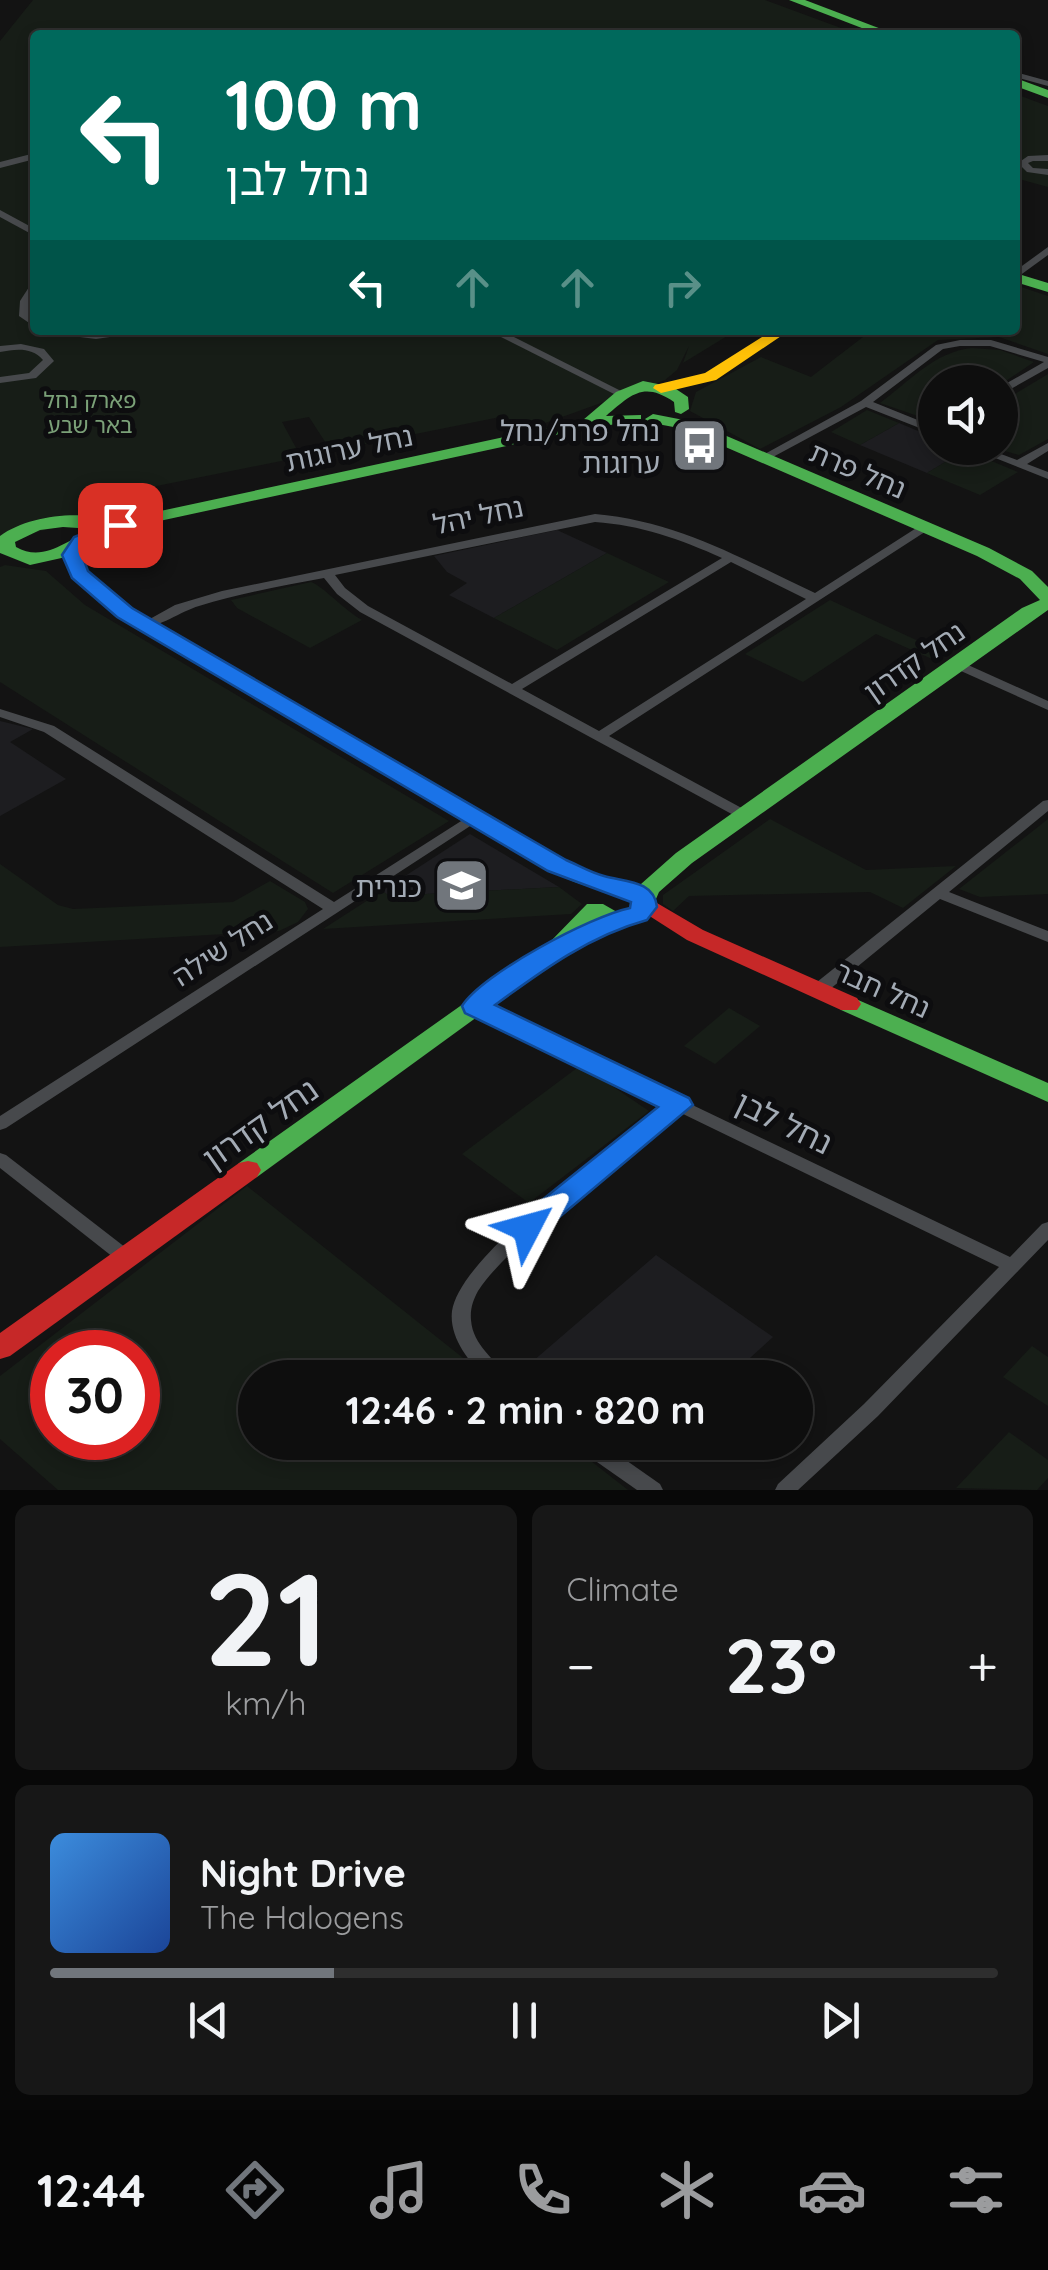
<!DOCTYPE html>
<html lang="en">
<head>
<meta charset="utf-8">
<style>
	body { margin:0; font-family:Quicksand,"Noto Sans Hebrew",sans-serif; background:#171717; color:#f1f3f6; height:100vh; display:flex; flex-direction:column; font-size:38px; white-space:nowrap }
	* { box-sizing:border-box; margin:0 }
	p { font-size:32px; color:#9b9c9e }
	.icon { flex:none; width:55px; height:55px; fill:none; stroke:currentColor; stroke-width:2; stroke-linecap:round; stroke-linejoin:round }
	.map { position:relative; height:1490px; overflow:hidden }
	.drawer { display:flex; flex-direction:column; gap:15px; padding:15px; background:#080808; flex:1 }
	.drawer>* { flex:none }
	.guide { position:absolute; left:30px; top:30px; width:990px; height:305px; border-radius:10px; box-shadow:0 5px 15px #0003,0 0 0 2px #2e2e2e; background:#00695c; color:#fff; overflow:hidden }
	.tools { position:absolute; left:918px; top:365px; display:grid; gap:20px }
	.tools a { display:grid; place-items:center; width:100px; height:100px; border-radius:50%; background:#0e0e0e; box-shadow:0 5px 15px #0003,0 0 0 2px #2e2e2e; font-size:50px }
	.speed { position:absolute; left:30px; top:1330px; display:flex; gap:20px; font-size:50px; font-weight:700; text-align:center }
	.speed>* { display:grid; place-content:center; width:130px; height:130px; border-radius:50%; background:#0e0e0e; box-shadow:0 5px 15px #0003,0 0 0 2px #2e2e2e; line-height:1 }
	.speed .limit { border:15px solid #d22; background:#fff; color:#111 }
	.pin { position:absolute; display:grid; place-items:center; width:85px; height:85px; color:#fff; margin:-42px; border-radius:20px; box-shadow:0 5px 15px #0006 }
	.me { position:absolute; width:110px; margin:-55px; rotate:51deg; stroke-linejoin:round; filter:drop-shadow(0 0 8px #0008) }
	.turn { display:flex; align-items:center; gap:35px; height:210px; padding:0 30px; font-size:45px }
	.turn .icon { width:130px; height:130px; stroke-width:2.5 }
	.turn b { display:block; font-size:70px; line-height:85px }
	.lanes { display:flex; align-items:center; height:95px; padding:0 30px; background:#0003; justify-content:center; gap:50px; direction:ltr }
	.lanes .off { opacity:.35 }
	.big { font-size:75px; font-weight:700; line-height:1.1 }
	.drawer .widget { flex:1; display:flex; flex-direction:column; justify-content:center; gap:15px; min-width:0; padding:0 35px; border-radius:15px; background:#171717 }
	.drawer .dial { align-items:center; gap:0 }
	.dial b { font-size:130px; line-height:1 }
	.song { display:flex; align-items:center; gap:30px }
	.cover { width:120px; height:120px; border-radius:15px; background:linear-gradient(135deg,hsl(210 70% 55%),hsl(220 70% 35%)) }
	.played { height:10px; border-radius:5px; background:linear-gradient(90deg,#71767c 30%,#2e2e2e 30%) }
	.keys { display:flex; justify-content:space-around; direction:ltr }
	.heat { display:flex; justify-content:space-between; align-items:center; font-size:55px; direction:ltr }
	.drawer .tiles { flex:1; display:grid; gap:15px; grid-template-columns:1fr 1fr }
	.widget:last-child { grid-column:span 2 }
	.trip { position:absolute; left:238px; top:1360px; width:575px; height:100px; border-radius:50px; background:#0e0e0e; box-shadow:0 5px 15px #0003,0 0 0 2px #2e2e2e; font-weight:700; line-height:100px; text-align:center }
	.menu { display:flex; height:160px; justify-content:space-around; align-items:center; background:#060606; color:#9b9c9e }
	.menu .icon { width:70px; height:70px }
	.menu .active { color:#71767c }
	.menu b { font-size:45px; color:#f1f3f6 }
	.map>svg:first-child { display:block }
	.built { fill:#1d1d20 }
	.green { fill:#171d17; fill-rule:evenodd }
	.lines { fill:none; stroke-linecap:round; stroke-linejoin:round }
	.street { fill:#47494c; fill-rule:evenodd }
	.fast { fill:#4caf50; fill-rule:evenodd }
	.slow { fill:#ffc107; fill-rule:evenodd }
	.jam { fill:#c62828; fill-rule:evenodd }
	.route { fill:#1a73e8; stroke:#114b97; stroke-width:2.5 }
	.labels { text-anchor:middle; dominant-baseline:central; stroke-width:10; stroke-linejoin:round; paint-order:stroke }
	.far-park-label { font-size:22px; fill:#7ba178; stroke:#0d0d0f }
	.poi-label { font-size:28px; fill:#a3abb5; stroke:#0d0d0f; text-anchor:end }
	.street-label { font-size:28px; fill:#a3abb5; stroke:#0d0d0f }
	.near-street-label { font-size:32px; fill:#a3abb5; stroke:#0d0d0f }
</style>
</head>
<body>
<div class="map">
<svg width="1048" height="1490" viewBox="0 0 1048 1490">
	<rect width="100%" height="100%" fill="#131313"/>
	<!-- built -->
	<g class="built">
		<path d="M899,423L935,438V448L965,450L927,473L860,445Z"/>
		<path d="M557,530L607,553L494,618L449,595L467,583L447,572L434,556Z"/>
		<path d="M0,721L33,729L10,742L66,779L0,816Z"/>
		<path d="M470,834L559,887L389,896L382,891Z"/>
		<path d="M656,1255L773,1337L729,1377H538L525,1368Z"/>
	</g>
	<!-- green -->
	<g class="green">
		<path d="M33,0H765L860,35H35V330H737L683,363L689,346L677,370L665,380L537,426L519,431L505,416L331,451L309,417L282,422L301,457L97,498L103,516L0,541V41Z"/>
		<path d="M1015,94L1048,106V187L1015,178Z"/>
		<path d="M1015,285L1048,296V354L999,337L938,340L841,407L760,449L690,411L696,392L761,357L811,377L872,330H1015Z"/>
		<path d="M972,348L1000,350L1034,362L1000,385L935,382V422L880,403C910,381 934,352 972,348Z"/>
		<path d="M1048,374V439L1019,455L994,448H1000V403Z"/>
		<path d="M867,410L899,423L860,445L831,432Z"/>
		<path d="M965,450L1018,472L980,495L927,473Z"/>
		<path d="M607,553L669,582L557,650L494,618Z"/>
		<path d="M5,565L46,571L85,605L449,821L333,893L0,682V567Z"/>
		<path d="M311,582C323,586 344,610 362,620L310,648L237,608L231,600Z"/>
		<path d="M830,600L942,652L932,659L876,634L803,682L745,654Z"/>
		<path d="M770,819L866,870L956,866L903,908L870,892L689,896L673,911L663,904V895Z"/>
		<path d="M1048,819V894L980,897L959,889Z"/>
		<path d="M0,864L58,905L73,909L233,902L270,881L305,902L308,909L298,922L279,931L0,947Z"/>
		<path d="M559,887L582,904L571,914L323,929L382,891L390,896Z"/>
		<path d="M729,1008L760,1026L715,1064L684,1046Z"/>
		<path d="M581,1065L649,1111L529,1203L462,1154Z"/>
		<path d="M247,1186L487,1377L255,1378V1442L568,1443L628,1490H58L0,1439V1376ZM52,1352H138V1438H52Z"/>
		<path d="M1032,1346L1048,1357V1406L1003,1377Z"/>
		<path d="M1009,1432L1048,1460V1478L1037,1490L956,1488Z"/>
	</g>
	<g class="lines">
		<!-- street -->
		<g class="street">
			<path d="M327,33H379L383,35H323Z"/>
			<path d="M1015,72L1048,81V86L1015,77Z"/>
			<path d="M35,153V159L0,168V162Z"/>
			<path d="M1048,155V161H1033L1028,163L1033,168L1048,169V175L1027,172L1018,163L1028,156Z"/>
			<path d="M0,210L35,229V236L0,217Z"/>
			<path d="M1048,247V255L1015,279V271Z"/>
			<path d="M35,283C35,295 30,303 29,315L35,319V327L19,316L20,301L31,284Z"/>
			<path d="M43,330L96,333L142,330L137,333L96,339L48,333Z"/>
			<path d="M487,330H500L625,393L624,395H616Z"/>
			<path d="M960,340H991L1048,357V368L1000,395V387L1044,362L990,346H960L943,349L873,402L935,427V434L866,407L771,458H763L761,456L861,401L936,345Z"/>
			<path d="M21,344L44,349L54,361L36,378L0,383V377L29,373L43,360C32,347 16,349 0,352V346Z"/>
			<path d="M1048,443V451L1027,464L1048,472V479L970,448H985L1017,460Z"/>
			<path d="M595,514C677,521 742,559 815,593L921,525H929L931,528L609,736L749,812L751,815L749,818H739L360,612L337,594L324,578C282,586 240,593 199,606C181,611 159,628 140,628L139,625L175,605L222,591ZM595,522C640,525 680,539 722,558L512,684L368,606L345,588L335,575ZM731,562L806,599L599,731L522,689Z"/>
			<path d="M957,660L1048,701V710L952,667L950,664L952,661Z"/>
			<path d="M0,709L54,726L334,902L469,816L474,815L481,819L6,1128L0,1130V1116L323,909L44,732L0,717Z"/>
			<path d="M1048,800V811L949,892L1048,931V942L940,899L824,994H812L810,990L812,986L1043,801Z"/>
			<path d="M475,1001L1010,1257L1042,1224L1048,1222V1240L878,1416L798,1490H775L778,1484L864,1404L999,1267L681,1113C626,1155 569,1196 519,1245C505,1259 489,1274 478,1291C473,1300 470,1309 471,1320C473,1346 495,1358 507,1378H485C468,1360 449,1337 452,1311C461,1253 618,1143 667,1106L469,1010L467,1006L469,1002Z"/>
			<path d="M0,1153L6,1155L130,1251L133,1256L130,1261L124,1263L118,1261L0,1168Z"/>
			<path d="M574,1442H600L660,1484L663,1490H637L577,1448Z"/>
		</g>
		<!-- fast -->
		<g class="fast">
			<path d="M789,0H805L897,35H880Z"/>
			<path d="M1015,78L1048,90V98L1015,86Z"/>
			<path d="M1015,273L1048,283V292L1015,282Z"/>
			<path d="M643,381L673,387L688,397L689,409L681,414L675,412L674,402C643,381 631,395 606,416L641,415V421L594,427L141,525L105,536L80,549L87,572L141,614L481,814L588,871L620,883L623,888L620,893L612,895L572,881L467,824L127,622L73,578L66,557L30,565L0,553V536C29,515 81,510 114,521L583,420L616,392ZM63,527L93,529C67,540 44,563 16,547L15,542L40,530Z"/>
			<path d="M653,414L694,422L989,548L1032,571L1048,587V610L692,863L659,892L647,920L614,927L597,920L565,953L257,1177L248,1179L239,1177L235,1170L239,1163L549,943L587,904H603L617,912L630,910L641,884L676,853L1022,608L1040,600L1020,579L977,556L684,429L647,422L645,419Z"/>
			<path d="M849,996L1048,1083V1102L841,1010L837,1004L841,998Z"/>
		</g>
		<!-- slow -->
		<path class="slow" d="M773,330H790L716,380L661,393L653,388L655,385L705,373Z"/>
		<!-- jam -->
		<g class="jam">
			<path d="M645,896L703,930L857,998L861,1004L857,1010H841L687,940L637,908L634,903Z"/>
			<path d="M248,1161L257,1163L261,1170L257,1177L10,1356L0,1359V1333L239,1163Z"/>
		</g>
	</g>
	<!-- route -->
	<path class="route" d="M120,519L127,521V529L88,546L82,555L88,571L132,608L566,860C578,865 591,873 604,876C625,882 654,880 657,907L647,920C589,936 543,970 495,1005L689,1098L693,1105L537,1236L527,1239L517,1236L512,1228L517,1220L658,1107L465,1013L462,1006C482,974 591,916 630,908L631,902L548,871L117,617L72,578L62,555L74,537Z"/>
	<!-- icons -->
	<defs>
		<symbol id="bus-square" viewBox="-11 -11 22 22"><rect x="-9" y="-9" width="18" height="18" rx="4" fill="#71767c" stroke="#0d0d0f"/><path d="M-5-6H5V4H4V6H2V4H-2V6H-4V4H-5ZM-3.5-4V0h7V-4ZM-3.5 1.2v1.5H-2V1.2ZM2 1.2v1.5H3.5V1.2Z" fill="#fff"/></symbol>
		<symbol id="school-square" viewBox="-11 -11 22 22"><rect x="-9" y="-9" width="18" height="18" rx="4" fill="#71767c" stroke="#0d0d0f"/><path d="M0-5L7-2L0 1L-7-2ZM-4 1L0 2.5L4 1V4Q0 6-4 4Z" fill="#fff"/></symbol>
	</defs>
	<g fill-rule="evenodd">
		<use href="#bus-square" x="668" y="414" width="63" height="63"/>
		<use href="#school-square" x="430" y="854" width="63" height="63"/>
	</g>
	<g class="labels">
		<!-- far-park labels -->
		<g class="far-park-label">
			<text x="90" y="400">פארק נחל<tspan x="90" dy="25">באר שבע</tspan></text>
		</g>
		<!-- poi labels -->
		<g class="poi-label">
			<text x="660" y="430">נחל פרת/נחל<tspan x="660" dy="32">ערוגות</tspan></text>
			<text x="422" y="886">כנרית</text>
		</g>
		<!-- street labels -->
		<g class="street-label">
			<text transform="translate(349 448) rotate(-12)">נחל ערוגות</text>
			<text transform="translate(858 470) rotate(23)">נחל פרת</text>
			<text transform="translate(478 515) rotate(-12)">נחל יהל</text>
			<text transform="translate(914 661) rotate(-35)">נחל קדרון</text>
			<text transform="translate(222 948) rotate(-33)">נחל שילה</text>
			<text transform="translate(883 989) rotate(24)">נחל חבר</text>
		</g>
		<!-- near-street labels -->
		<g class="near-street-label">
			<text transform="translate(784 1122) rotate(26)">נחל לבן</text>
			<text transform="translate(260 1123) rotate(-35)">נחל קדרון</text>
		</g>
	</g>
</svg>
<div class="tools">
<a><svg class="icon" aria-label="sound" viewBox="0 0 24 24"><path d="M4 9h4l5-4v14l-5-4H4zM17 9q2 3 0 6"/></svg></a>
</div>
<div class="speed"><div class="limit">30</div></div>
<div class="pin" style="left:120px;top:525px;background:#d93025"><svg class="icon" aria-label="arrive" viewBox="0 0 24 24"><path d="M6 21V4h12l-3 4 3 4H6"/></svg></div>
<svg class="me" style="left:527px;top:1228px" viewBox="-20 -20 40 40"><path d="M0-17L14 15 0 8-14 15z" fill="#1a73e8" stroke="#fff" stroke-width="4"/></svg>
<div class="trip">12:46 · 2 min · 820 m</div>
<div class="guide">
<div class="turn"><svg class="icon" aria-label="left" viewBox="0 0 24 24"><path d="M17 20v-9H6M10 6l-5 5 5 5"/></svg><div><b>100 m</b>נחל לבן</div></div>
<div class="lanes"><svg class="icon" aria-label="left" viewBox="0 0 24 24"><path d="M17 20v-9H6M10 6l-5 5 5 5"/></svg><svg class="icon off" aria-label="ahead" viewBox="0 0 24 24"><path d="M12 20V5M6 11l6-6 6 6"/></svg><svg class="icon off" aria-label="ahead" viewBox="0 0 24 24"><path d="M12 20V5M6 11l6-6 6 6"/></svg><svg class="icon off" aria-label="right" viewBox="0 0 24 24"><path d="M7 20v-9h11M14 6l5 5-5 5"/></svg></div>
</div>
</div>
<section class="drawer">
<div class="tiles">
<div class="widget dial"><b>21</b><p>km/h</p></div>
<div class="widget"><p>Climate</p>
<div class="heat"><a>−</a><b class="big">23°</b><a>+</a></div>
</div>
<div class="widget">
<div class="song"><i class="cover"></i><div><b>Night Drive</b><p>The Halogens</p></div></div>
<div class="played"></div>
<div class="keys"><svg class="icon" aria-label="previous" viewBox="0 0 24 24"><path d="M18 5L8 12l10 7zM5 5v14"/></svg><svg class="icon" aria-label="pause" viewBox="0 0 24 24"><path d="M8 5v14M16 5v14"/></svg><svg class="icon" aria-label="next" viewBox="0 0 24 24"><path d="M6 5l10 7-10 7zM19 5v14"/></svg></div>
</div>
</div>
</section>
<nav class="menu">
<b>12:44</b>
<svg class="icon active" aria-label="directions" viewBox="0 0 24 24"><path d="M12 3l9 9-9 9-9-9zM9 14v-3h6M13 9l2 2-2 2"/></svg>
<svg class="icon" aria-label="music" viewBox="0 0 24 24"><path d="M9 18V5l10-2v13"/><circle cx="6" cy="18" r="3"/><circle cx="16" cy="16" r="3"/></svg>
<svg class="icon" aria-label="phone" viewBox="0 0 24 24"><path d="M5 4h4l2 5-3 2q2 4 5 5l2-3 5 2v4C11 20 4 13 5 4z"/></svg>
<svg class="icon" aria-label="climate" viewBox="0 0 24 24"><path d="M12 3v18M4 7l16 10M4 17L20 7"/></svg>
<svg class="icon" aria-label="car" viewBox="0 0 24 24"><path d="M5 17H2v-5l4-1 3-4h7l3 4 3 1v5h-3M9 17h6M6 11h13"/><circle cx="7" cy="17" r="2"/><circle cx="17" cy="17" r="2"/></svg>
<svg class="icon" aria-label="filters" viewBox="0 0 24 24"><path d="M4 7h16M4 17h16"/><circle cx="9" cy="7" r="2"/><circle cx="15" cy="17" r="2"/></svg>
</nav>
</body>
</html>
